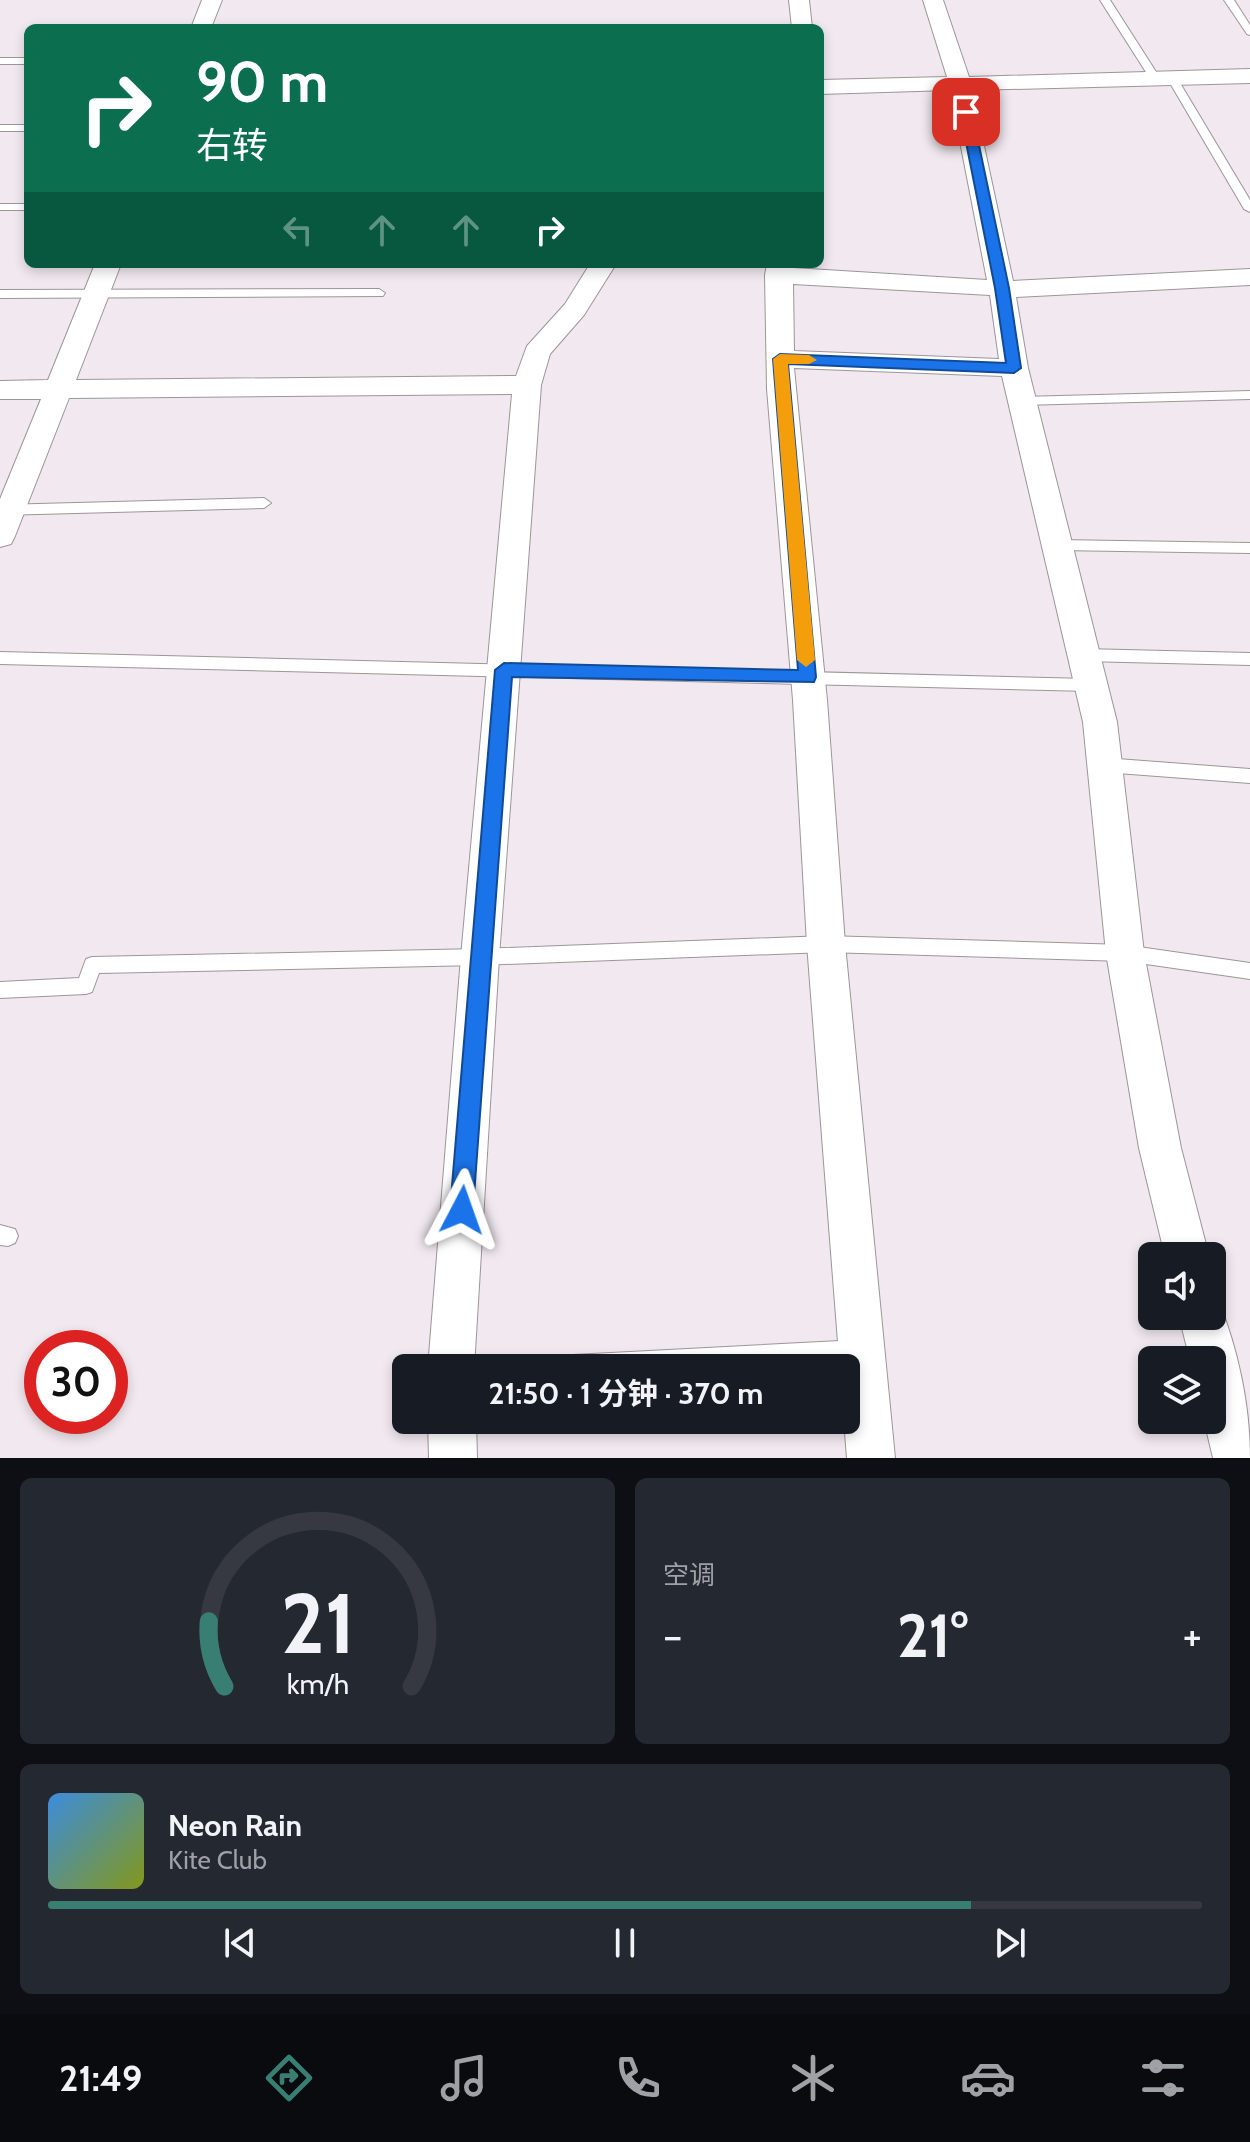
<!DOCTYPE html>
<html lang="zh">
<head>
<meta charset="utf-8">
<style>
	body { margin:0; font-family:Cabin,"Noto Sans SC",sans-serif; background:#242831; color:#f1f3f6; height:100vh; display:flex; flex-direction:column; font-size:30px; white-space:nowrap }
	* { box-sizing:border-box; margin:0 }
	p { font-size:26px; color:#9ea1a6 }
	.icon { flex:none; width:44px; height:44px; fill:none; stroke:currentColor; stroke-width:2; stroke-linecap:round; stroke-linejoin:round }
	.map { position:relative; height:1458px; overflow:hidden }
	.details { display:flex; flex-direction:column; gap:20px; padding:20px; background:#0d0f14; flex:1 }
	.details>* { flex:none }
	.hud { position:absolute; left:24px; top:24px; width:800px; height:244px; border-radius:12px; box-shadow:0 4px 12px #0003; background:#0b6e4f; color:#fff; overflow:hidden }
	.fabs { position:absolute; left:1138px; top:1242px; display:grid; gap:16px }
	.fabs a { display:grid; place-items:center; width:88px; height:88px; border-radius:12px; background:#171b24; box-shadow:0 4px 12px #0003; font-size:40px }
	.speed { position:absolute; left:24px; top:1330px; display:flex; gap:16px; font-size:40px; font-weight:700; text-align:center }
	.speed>* { display:grid; place-content:center; width:104px; height:104px; border-radius:50%; background:#171b24; box-shadow:0 4px 12px #0003; line-height:1 }
	.speed .limit { border:12px solid #d22; background:#fff; color:#111 }
	.pin { position:absolute; display:grid; place-items:center; width:68px; height:68px; color:#fff; margin:-34px; border-radius:16px; box-shadow:0 4px 12px #0006 }
	.me { position:absolute; width:88px; margin:-44px; rotate:4deg; stroke-linejoin:round; filter:drop-shadow(0 0 6px #0008) }
	.turn { display:flex; align-items:center; gap:28px; height:168px; padding:0 40px; font-size:36px }
	.turn .icon { width:104px; height:104px; stroke-width:2.5 }
	.turn b { display:block; font-size:56px; line-height:68px }
	.lanes { display:flex; align-items:center; height:76px; padding:0 40px; background:#0003; justify-content:center; gap:40px; direction:ltr }
	.lanes .off { opacity:.35 }
	.big { font-size:60px; font-weight:700; line-height:1.1 }
	.details .tile { flex:1; display:flex; flex-direction:column; justify-content:center; gap:12px; min-width:0; padding:0 28px; border-radius:12px; background:#242831 }
	.details .dial { align-items:center; gap:0 }
	.dial svg { height:208px; overflow:visible; fill:none; stroke:#363941; stroke-width:7; stroke-linecap:round; text-anchor:middle }
	.dial text { fill:#f1f3f6; stroke:none }
	.song { display:flex; align-items:center; gap:24px }
	.cover { width:96px; height:96px; border-radius:12px; background:linear-gradient(135deg,hsl(210 70% 55%),hsl(70 70% 35%)) }
	.played { height:8px; border-radius:4px; background:linear-gradient(90deg,#397e73 80%,#363941 80%) }
	.keys { display:flex; justify-content:space-around; direction:ltr }
	.heat { display:flex; justify-content:space-between; align-items:center; font-size:44px; direction:ltr }
	.details .tiles { flex:1; display:grid; gap:20px; grid-template-columns:1fr 1fr }
	.tile:last-child { grid-column:span 2 }
	.trip { position:absolute; left:392px; top:1354px; width:468px; height:80px; border-radius:12px; background:#171b24; box-shadow:0 4px 12px #0003; font-weight:700; line-height:80px; text-align:center }
	.tab-bar { display:flex; height:128px; justify-content:space-around; align-items:center; background:#090b0e; color:#9ea1a6 }
	.tab-bar .icon { width:56px; height:56px }
	.tab-bar .on { color:#397e73 }
	.tab-bar b { font-size:36px; color:#f1f3f6 }
	.map>svg:first-child { display:block }
	.lines { fill:none; stroke-linecap:round; stroke-linejoin:round }
	.service-casing { stroke:#9c959a; stroke-width:2 }
	.minor-casing { stroke:#9c959a; stroke-width:2 }
	.service { fill:#fff; fill-rule:evenodd }
	.minor { fill:#fff; fill-rule:evenodd }
	.route { fill:#1a73e8; stroke:#114b97; stroke-width:2 }
	.slow { fill:#f59e0b }
</style>
</head>
<body>
<div class="map">
<svg width="1250" height="1458" viewBox="0 0 1250 1458">
	<rect width="100%" height="100%" fill="#f1e9ef"/>
	<g class="lines">
		<defs>
			<g id="service">
				<path d="M1100,0H1110L1160,78L1159,80H1151Z"/>
				<path d="M1224,0H1234L1250,25V35L1247,34Z"/>
				<rect x="0" y="58" width="28" height="6"/>
				<path d="M1168,76L1177,78L1250,200V212L1244,209L1167,78Z"/>
				<rect x="0" y="125" width="28" height="6"/>
				<rect x="0" y="204" width="28" height="6"/>
				<path d="M379,289L385,293L383,296L0,298V290Z"/>
				<path d="M1250,391V399L1021,405L1014,401L1021,397Z"/>
				<path d="M264,498L271,503L264,508L0,515V505Z"/>
				<path d="M1057,540L1250,543V553L1057,550L1050,545Z"/>
				<path d="M1083,649L1250,653V665L1083,661L1075,655Z"/>
				<path d="M0,652L1090,679L1096,681L1098,685L1096,689L1090,691L0,664Z"/>
				<path d="M1104,758L1250,769V783L1104,772L1098,770L1096,765L1098,760Z"/>
				<path d="M826,936L1125,945L1250,963V979L1125,961L826,952L480,965L99,973L92,992L86,994L0,998V982L79,978L86,959L92,957L480,949Z"/>
				<path d="M0,1225L15,1229L18,1236L15,1243L8,1246L0,1245Z"/>
				<path d="M860,1340L868,1343L871,1351L868,1359L860,1362L741,1368H523L526,1360L534,1357Z"/>
			</g>
			<g id="minor">
				<path d="M202,0H222L211,28H191Z"/>
				<path d="M789,0H809L812,28H792Z"/>
				<path d="M923,0H943L969,77L1250,69V83L972,90L1013,281L1250,269V285L1016,297L1028,368L1117,722L1144,953L1181,1148L1209,1256H1165L1139,1148L1106,953L1083,722L1002,376L794,368L827,700L845,944L895,1458H847L844,1420L846,1368H840L807,944L793,700L767,389L765,275L767,264H793V268L987,280L950,90L820,94V80L947,77ZM793,284L990,295L999,359L794,351Z"/>
				<path d="M95,264H121L76,380L516,376L527,346L565,304L590,264H616L584,315L550,354L541,385L499,957L474,1368H428L461,957L512,394L69,398L15,536L11,544L0,547V499L41,399H0V381L48,380Z"/>
				<path d="M1212,1298L1218,1300C1238,1349 1250,1405 1250,1458H1213L1204,1420H1212V1360H1190L1179,1316H1212Z"/>
				<path d="M428,1420H476L477,1458H429Z"/>
			</g>
		</defs>
		<!-- service casing -->
		<use href="#service" class="service-casing"/>
		<!-- minor casing -->
		<use href="#minor" class="minor-casing"/>
		<!-- service -->
		<use href="#service" class="service"/>
		<!-- minor -->
		<use href="#minor" class="minor"/>
	</g>
	<!-- route -->
	<path class="route" d="M966,109L972,112L1009,288L1021,368L1014,373L788,364L816,677L814,682L512,677L473,1210L470,1218L462,1221L454,1218L450,1210L495,670L504,663L798,670L773,359L780,354L1006,363L995,288L960,112Z"/>
	<!-- slow -->
	<path class="slow" d="M780,354L809,355L817,360L809,364H788L815,660L806,667L797,660L773,359Z"/>
</svg>
<div class="fabs">
<a><svg class="icon" aria-label="sound" viewBox="0 0 24 24"><path d="M4 9h4l5-4v14l-5-4H4zM17 9q2 3 0 6"/></svg></a>
<a><svg class="icon" aria-label="layers" viewBox="0 0 24 24"><path d="M12 4l9 5-9 5-9-5zM3 14l9 5 9-5"/></svg></a>
</div>
<div class="speed"><div class="limit">30</div></div>
<div class="pin" style="left:966px;top:112px;background:#d93025"><svg class="icon" aria-label="arrive" viewBox="0 0 24 24"><path d="M6 21V4h12l-3 4 3 4H6"/></svg></div>
<svg class="me" style="left:462px;top:1210px" viewBox="-20 -20 40 40"><path d="M0-17L14 15 0 8-14 15z" fill="#1a73e8" stroke="#fff" stroke-width="4"/></svg>
<div class="trip">21:50 · 1 分钟 · 370 m</div>
<div class="hud">
<div class="turn"><svg class="icon" aria-label="right" viewBox="0 0 24 24"><path d="M7 20v-9h11M14 6l5 5-5 5"/></svg><div><b>90 m</b>右转</div></div>
<div class="lanes"><svg class="icon off" aria-label="left" viewBox="0 0 24 24"><path d="M17 20v-9H6M10 6l-5 5 5 5"/></svg><svg class="icon off" aria-label="ahead" viewBox="0 0 24 24"><path d="M12 20V5M6 11l6-6 6 6"/></svg><svg class="icon off" aria-label="ahead" viewBox="0 0 24 24"><path d="M12 20V5M6 11l6-6 6 6"/></svg><svg class="icon" aria-label="right" viewBox="0 0 24 24"><path d="M7 20v-9h11M14 6l5 5-5 5"/></svg></div>
</div>
</div>
<section class="details">
<div class="tiles">
<div class="tile dial"><svg viewBox="0 0 100 80">
<path d="M14 69A42 42 0 1 1 86 69"/>
<path d="M14 69A42 42 0 0 1 8 44" stroke="#397e73"/>
<text x="50" y="56" font-size="32" font-weight="700">21</text>
<text x="50" y="72" font-size="11">km/h</text>
</svg></div>
<div class="tile"><p>空调</p>
<div class="heat"><a>−</a><b class="big">21°</b><a>+</a></div>
</div>
<div class="tile">
<div class="song"><i class="cover"></i><div><b>Neon Rain</b><p>Kite Club</p></div></div>
<div class="played"></div>
<div class="keys"><svg class="icon" aria-label="previous" viewBox="0 0 24 24"><path d="M18 5L8 12l10 7zM5 5v14"/></svg><svg class="icon" aria-label="pause" viewBox="0 0 24 24"><path d="M8 5v14M16 5v14"/></svg><svg class="icon" aria-label="next" viewBox="0 0 24 24"><path d="M6 5l10 7-10 7zM19 5v14"/></svg></div>
</div>
</div>
</section>
<nav class="tab-bar">
<b>21:49</b>
<svg class="icon on" aria-label="directions" viewBox="0 0 24 24"><path d="M12 3l9 9-9 9-9-9zM9 14v-3h6M13 9l2 2-2 2"/></svg>
<svg class="icon" aria-label="music" viewBox="0 0 24 24"><path d="M9 18V5l10-2v13"/><circle cx="6" cy="18" r="3"/><circle cx="16" cy="16" r="3"/></svg>
<svg class="icon" aria-label="phone" viewBox="0 0 24 24"><path d="M5 4h4l2 5-3 2q2 4 5 5l2-3 5 2v4C11 20 4 13 5 4z"/></svg>
<svg class="icon" aria-label="climate" viewBox="0 0 24 24"><path d="M12 3v18M4 7l16 10M4 17L20 7"/></svg>
<svg class="icon" aria-label="car" viewBox="0 0 24 24"><path d="M5 17H2v-5l4-1 3-4h7l3 4 3 1v5h-3M9 17h6M6 11h13"/><circle cx="7" cy="17" r="2"/><circle cx="17" cy="17" r="2"/></svg>
<svg class="icon" aria-label="filters" viewBox="0 0 24 24"><path d="M4 7h16M4 17h16"/><circle cx="9" cy="7" r="2"/><circle cx="15" cy="17" r="2"/></svg>
</nav>
</body>
</html>
